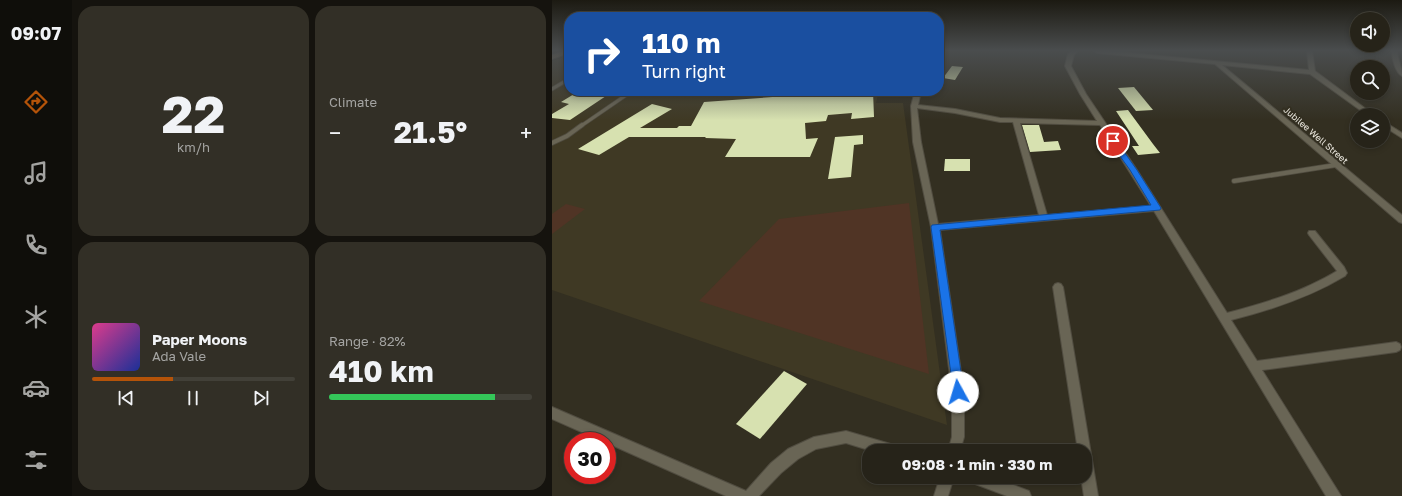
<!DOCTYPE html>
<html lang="en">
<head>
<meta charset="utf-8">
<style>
	body { margin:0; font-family:"Golos Text",sans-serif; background:#322f26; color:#f1f3f6; height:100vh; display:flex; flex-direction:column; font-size:15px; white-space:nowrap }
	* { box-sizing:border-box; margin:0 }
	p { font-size:13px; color:#a4a4a2 }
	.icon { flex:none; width:22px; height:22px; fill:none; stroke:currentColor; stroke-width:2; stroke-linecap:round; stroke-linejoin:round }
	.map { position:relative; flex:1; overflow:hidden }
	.panel { display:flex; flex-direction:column; gap:6px; padding:6px; background:#15130e; width:480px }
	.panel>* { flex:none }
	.hud { position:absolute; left:12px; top:12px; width:380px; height:84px; border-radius:16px; box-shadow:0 2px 6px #0003,0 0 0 1px #424038; background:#1a4fa0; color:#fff; overflow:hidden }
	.fabs { position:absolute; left:798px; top:12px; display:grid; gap:8px }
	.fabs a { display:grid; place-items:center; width:40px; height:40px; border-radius:50%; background:#262319; box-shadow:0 2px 6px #0003,0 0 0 1px #424038; font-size:20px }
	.speed { position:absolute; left:12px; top:432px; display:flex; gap:8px; font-size:20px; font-weight:700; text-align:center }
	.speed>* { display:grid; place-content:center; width:52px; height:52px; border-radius:50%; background:#262319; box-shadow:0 2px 6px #0003,0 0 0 1px #424038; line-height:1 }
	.speed .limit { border:6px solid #d22; background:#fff; color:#111 }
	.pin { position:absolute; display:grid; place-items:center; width:34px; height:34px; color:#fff; margin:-17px; border:2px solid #fff; border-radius:50%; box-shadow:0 1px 4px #0007 }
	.me { position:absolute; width:44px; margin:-22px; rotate:354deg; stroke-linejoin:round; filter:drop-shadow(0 0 3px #0008) }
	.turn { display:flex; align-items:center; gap:14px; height:84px; padding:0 12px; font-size:18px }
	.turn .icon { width:52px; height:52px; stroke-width:2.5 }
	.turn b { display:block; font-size:28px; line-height:34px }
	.big { font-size:30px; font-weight:700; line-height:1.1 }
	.panel .card { flex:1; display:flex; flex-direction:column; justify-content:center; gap:6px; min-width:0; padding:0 14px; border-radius:16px; background:#322f26 }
	.panel .dial { align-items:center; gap:0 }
	.dial b { font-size:52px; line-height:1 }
	.song { display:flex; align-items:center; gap:12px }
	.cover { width:48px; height:48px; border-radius:6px; background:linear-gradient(135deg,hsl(330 70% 55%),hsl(230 70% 35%)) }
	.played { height:4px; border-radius:2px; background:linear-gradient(90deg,#b45309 40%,#424038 40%) }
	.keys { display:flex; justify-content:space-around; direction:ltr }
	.heat { display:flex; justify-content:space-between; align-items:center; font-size:22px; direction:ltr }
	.charge { height:6px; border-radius:3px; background:linear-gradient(90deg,#34c759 82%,#424038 0) }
	.panel .tiles { flex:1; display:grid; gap:6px; grid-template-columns:repeat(2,1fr) }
	.trip { position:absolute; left:310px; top:444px; width:230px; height:40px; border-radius:16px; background:#262319; box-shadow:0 2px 6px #0003,0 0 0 1px #424038; font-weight:700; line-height:40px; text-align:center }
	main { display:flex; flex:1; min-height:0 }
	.tabs { display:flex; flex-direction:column; width:72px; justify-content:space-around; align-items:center; background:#0f0e0a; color:#a4a4a2 }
	.tabs .icon { width:28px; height:28px }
	.tabs .selected { color:#b45309 }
	.tabs b { font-size:18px; color:#f1f3f6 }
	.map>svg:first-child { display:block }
	.built { fill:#3f3924 }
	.green { fill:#503425 }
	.building { fill:#d7e1b0 }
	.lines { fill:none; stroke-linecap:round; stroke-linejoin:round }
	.lane-far1-casing { stroke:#514d41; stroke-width:4.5 }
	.lane-casing { stroke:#514d41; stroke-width:5.5 }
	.street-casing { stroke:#514d41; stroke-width:2 }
	.secondary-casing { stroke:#514d41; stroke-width:2 }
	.lane-far1 { stroke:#696555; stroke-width:3 }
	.lane { stroke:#696555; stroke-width:4 }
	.street { fill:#696555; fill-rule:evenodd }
	.secondary { fill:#897655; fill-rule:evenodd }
	.route { fill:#1a73e8; stroke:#114b97 }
	.labels { text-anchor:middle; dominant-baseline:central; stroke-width:4; stroke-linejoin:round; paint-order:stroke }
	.far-street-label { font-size:9px; fill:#ebe8df; stroke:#332f21 }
</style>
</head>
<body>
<main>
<nav class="tabs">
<b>09:07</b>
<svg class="icon selected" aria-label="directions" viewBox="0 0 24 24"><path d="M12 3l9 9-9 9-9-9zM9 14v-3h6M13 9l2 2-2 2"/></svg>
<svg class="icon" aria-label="music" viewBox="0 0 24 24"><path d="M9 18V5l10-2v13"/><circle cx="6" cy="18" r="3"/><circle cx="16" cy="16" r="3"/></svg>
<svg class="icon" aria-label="phone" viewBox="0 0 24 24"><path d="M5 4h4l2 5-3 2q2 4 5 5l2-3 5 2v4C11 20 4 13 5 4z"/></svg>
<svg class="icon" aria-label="climate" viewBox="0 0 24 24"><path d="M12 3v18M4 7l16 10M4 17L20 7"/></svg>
<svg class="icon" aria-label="car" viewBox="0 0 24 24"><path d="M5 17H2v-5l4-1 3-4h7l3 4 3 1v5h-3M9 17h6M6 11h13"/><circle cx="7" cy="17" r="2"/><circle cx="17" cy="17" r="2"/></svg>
<svg class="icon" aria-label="filters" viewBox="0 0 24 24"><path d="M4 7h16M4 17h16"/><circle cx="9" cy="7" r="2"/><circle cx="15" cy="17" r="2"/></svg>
</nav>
<section class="panel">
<div class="tiles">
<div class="card dial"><b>22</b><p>km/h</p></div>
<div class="card"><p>Climate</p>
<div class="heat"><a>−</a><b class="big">21.5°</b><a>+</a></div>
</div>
<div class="card">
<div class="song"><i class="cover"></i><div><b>Paper Moons</b><p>Ada Vale</p></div></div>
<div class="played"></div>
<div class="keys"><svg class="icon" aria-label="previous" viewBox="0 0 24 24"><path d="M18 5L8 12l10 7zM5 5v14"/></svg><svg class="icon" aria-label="pause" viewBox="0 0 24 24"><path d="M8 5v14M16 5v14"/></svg><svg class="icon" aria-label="next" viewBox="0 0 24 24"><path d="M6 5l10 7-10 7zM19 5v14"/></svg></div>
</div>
<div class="card"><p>Range · 82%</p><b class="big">410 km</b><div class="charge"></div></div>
</div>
</section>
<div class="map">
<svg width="850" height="496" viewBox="0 0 850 496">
	<rect width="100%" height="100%" fill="#332f21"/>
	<!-- built -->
	<path class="built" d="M17,55V91H327L324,103H351L395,425L0,290V61Z"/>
	<!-- green -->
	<g class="green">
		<path d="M357,203L377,374L147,301L227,219Z"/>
		<path d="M14,204L33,209L0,234V214Z"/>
	</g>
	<!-- building -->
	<g class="building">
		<path d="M400,66L411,67L403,80L391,78Z"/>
		<path d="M582,87L601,110L584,111L566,88Z"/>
		<path d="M27,91H48L44,94H48L46,96H54L18,120L0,118V114L17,104L9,102Z"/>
		<path d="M278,91H321L322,117L299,119L300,113L276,115L274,121L253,123L254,139L266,138L258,157H173L184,139L153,138L154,137H77L47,155L26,149L100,104L120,109L88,128H125L127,126H139L152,102L277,93Z"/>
		<path d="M576,110L601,144L608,153L586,155L580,146H587L564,111Z"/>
		<path d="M470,125H487L492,142L506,141L509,150L478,152Z"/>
		<path d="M311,135V144L302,145L299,177L276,179L283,137Z"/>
		<path d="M393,159H418V171H392Z"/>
		<path d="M232,371L255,384L208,439L184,424Z"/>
	</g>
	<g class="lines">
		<defs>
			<g id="lane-far1">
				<path d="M0,89L17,79"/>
				<path d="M111,91L167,94L221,91"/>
				<path d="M29,126L80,91"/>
			</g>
			<g id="lane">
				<path d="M0,143L15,136L30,125"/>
				<path d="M682,181L784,165"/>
			</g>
			<g id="street">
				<path d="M520,51H526L522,55L519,66L534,94L585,170L675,313C713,303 750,292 785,271L757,235L756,233L757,231H763L792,267L795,273L793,276C758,297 719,310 679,320L705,361L844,342L848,344L849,347L848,350L844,352L710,370L789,496H774L602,211L388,230L412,392V437L408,451H396L400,437V392L379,227L361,142L359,106L363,91H369L366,105L403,109L448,118L545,121L528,94L513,66L516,54ZM365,108L403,113L448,122H461L487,215L386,224L369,142ZM468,123L548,125L599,206L495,215Z"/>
				<path d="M542,51H557L757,70L755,51H760L763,71L822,115H815L758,74L670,65L850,215V223L847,222L663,64L545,53Z"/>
				<path d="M840,51H845C846,60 850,67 850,76C843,72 840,58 840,51Z"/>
				<path d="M831,121L850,133V138L831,126Z"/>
				<path d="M506,283L509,284L511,287L546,496H532L529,477H533V451H526L501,287L503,284Z"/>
				<path d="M0,407L194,491L219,463L236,449L262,437L294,431L342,445L347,446L348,451H320L294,443L264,449L246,459L229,473L207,496H174L55,443V441H50L0,419Z"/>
				<path d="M388,477H402L396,496H382Z"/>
				<path d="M416,477H440L477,491L479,496H455L418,482Z"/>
			</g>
			<path id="secondary" d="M11,51H17V53L0,59V55Z"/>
		</defs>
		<!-- lane-far1 casing -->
		<use href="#lane-far1" class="lane-far1-casing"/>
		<!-- lane casing -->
		<use href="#lane" class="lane-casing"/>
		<!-- street casing -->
		<use href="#street" class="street-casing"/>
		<!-- secondary casing -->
		<use href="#secondary" class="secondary-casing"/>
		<!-- lane-far1 -->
		<use href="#lane-far1" class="lane-far1"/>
		<!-- lane -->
		<use href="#lane" class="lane"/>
		<!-- street -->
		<use href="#street" class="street"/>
		<!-- secondary -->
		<use href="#secondary" class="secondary"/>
	</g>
	<!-- sky -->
	<linearGradient id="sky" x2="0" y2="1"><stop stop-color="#1c1a12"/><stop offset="0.42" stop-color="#4a4d4e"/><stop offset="1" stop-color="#4a4d4e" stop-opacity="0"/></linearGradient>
	<rect width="850" height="120" fill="url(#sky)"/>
	<!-- route -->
	<path class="route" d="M561,138L563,139L585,170L609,208L608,210L388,230L412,392L410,396L406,398L402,396L379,227L380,225L599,205L578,170L557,141Z"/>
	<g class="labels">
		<!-- far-street labels -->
		<g class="far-street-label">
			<text transform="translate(764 135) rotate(41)">Jubilee Well Street</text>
		</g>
	</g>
</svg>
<div class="fabs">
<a><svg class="icon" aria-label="sound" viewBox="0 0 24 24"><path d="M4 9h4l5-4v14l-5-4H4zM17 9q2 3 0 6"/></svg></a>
<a><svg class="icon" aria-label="search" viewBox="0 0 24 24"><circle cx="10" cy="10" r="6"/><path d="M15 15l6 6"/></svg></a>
<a><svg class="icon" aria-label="layers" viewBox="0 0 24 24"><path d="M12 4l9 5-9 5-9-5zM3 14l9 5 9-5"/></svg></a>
</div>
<div class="speed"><div class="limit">30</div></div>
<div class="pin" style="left:561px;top:141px;background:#d93025"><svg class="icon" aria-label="arrive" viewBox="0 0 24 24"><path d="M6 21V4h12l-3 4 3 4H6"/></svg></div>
<svg class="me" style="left:406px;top:392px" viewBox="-20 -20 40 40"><circle r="19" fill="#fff"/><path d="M0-13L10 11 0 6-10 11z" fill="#1a73e8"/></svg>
<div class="trip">09:08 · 1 min · 330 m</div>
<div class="hud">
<div class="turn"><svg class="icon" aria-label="right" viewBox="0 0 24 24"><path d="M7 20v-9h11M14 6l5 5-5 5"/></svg><div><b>110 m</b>Turn right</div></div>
</div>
</div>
</main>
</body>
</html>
